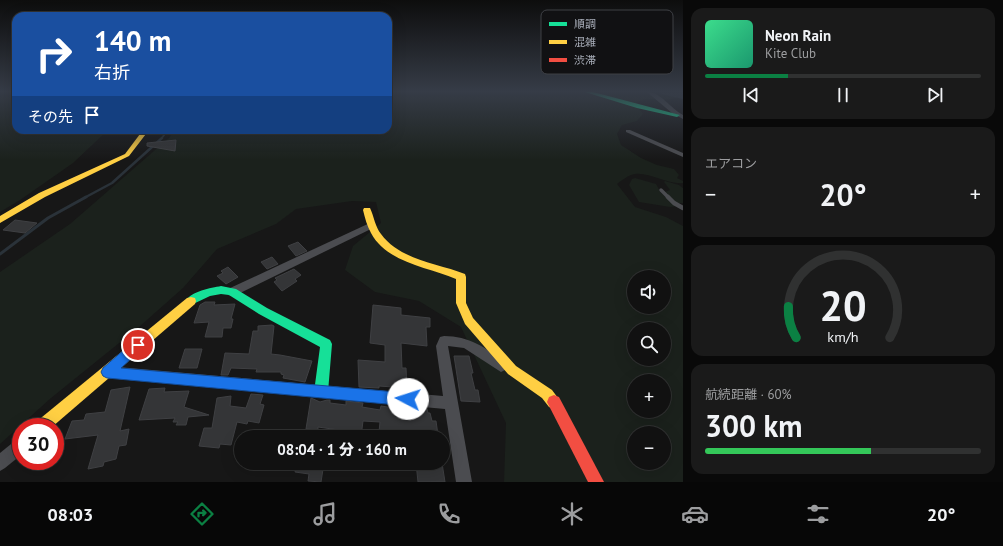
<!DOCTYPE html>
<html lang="ja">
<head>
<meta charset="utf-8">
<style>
	body { margin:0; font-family:"PT Sans","Noto Sans JP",sans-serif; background:#1a1a1a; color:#f1f3f6; height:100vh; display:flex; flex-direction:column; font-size:15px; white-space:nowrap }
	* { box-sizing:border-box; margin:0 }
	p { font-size:13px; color:#9c9d9f }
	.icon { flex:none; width:22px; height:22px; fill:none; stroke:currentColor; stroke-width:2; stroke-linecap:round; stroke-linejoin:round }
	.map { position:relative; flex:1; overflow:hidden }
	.sheet { display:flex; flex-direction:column; gap:8px; padding:8px; background:#090909; width:320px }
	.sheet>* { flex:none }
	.hud { position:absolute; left:12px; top:12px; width:380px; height:122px; border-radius:12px; box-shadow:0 4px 16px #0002,0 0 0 1px #303131; background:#1a4fa0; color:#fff; overflow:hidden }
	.controls { position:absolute; left:627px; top:270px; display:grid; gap:8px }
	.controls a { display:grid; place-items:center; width:44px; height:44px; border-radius:50%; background:#111; box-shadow:0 4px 16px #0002,0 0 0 1px #303131; font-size:20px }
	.speed { position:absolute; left:12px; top:418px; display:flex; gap:8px; font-size:20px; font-weight:700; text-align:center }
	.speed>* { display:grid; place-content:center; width:52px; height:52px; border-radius:50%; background:#111; box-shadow:0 4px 16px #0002,0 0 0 1px #303131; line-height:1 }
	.speed .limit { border:6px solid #d22; background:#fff; color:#111 }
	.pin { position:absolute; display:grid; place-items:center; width:34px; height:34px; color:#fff; margin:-17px; border:2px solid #fff; border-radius:50%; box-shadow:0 1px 4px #0007 }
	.me { position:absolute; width:44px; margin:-22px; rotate:275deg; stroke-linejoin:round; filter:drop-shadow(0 0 3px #0008) }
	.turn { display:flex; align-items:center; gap:14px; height:84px; padding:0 16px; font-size:18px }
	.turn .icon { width:52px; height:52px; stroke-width:2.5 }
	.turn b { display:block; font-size:28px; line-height:34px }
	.then { display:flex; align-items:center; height:38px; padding:0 16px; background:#0003; gap:8px; font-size:15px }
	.big { font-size:30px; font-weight:800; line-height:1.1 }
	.sheet .card { flex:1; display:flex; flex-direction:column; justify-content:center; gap:6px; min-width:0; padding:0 14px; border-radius:12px; background:#1a1a1a }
	.sheet .dial { align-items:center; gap:0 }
	.dial svg { height:104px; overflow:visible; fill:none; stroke:#303131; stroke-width:7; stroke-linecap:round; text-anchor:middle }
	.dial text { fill:#f1f3f6; stroke:none }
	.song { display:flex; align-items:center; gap:12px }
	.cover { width:48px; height:48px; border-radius:6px; background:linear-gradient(135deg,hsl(150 70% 55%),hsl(160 70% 35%)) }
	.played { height:4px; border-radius:2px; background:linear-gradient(90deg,#0b8043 30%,#303131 30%) }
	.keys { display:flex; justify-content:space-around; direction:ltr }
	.heat { display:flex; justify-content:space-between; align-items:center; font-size:22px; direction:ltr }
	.charge { height:6px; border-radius:3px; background:linear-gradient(90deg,#34c759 60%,#303131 0) }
	.trip { position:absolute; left:234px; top:430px; width:216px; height:40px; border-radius:20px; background:#111; box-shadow:0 4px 16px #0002,0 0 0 1px #303131; font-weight:800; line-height:40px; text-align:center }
	.tab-bar { display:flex; height:64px; justify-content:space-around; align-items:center; background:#070707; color:#9c9d9f }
	.tab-bar .icon { width:28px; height:28px }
	.tab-bar .active { color:#0b8043 }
	.tab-bar b { font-size:18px; color:#f1f3f6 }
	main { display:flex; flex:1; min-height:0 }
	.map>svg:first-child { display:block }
	.green { fill:#1b211c; fill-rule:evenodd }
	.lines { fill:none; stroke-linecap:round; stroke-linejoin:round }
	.stream-far2 { stroke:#2a3239; stroke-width:2 }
	.stream-far1 { stroke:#2a3239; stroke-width:2.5 }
	.stream { stroke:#2a3239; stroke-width:3 }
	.river { fill:#2a3239; fill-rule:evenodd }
	.building { fill:#343537; stroke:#3f4043 }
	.lane-far1 { stroke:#4b4c50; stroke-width:3.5 }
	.lane { stroke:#4b4c50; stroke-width:4.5 }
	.street { fill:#4b4c50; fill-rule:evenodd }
	.fast { fill:#16e098; fill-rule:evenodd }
	.slow { fill:#ffcf43; fill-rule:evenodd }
	.jam { fill:#f24e42; fill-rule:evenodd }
	.route { fill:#1a73e8; stroke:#114b97 }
	.key { fill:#111113; stroke:#3e4045; stroke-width:1 }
	.key-label { font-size:11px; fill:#a8adb8 }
</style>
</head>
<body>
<main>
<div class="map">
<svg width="683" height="482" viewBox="0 0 683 482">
	<rect width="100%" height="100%" fill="#171717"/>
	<!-- green -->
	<g class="green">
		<path d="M0,92H16V130H108L73,163L20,200L0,212Z"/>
		<path d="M388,92H674L679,97C674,98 668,100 663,100C652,100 643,97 635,104L643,114L637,121L622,125L617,134L621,145L641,158L657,165L674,169L679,175L677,178L683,181V183C667,185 645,169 631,175C626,177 621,181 617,184L635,207L666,217L683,226V482H504L506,423L461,327L419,301L375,292L345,270L353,246L381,223L376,202L352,201L296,209L276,224L217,249L183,288L139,327L51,398L0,444V272L70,224L170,137L173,130H388ZM634,277H664V307H634ZM634,329H664V359H634ZM634,381H664V411H634ZM634,433H664V463H634Z"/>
		<path d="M635,178L656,184L661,193L678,206L670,207L639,202L629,185L632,179Z"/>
		<path d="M665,181L679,185L683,188V203H677L665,192L670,190L664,182Z"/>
	</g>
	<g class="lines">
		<!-- stream-far2 -->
		<path class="stream-far2" d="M161,139L168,130"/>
		<!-- stream-far1 -->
		<path class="stream-far1" d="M84,198L112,183L162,138"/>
		<!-- stream -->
		<path class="stream" d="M0,254L48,218L86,197"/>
		<!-- river -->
		<path class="river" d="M660,92L683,93V99L662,94Z"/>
	</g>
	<!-- building -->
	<g class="building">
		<path d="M176,140L175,151L147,146V143Z"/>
		<path d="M15,220L37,223L25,233L3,230Z"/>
		<path d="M298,242L307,251L296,256L288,246Z"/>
		<path d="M272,257L278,264L267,269L261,262Z"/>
		<path d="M228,267L238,277L226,284L217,276L223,273L221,271Z"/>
		<path d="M294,269L301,275L295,279L297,281L282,291L274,282L277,280L275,278Z"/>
		<path d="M205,302H215L214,305L235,304L231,319H233L231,328H223L222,337H205L209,322L194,323L200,305Z"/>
		<path d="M373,305L401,308V315L430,318V327H426L427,346L401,343L402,368H406L407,388L379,386V388L359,387L358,360L385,362V345L370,343Z"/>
		<path d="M272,325L274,326L271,354L280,355L312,361L305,382L283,378L284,375L281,374V372H256L257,369L231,368L228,375H221L225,353L249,354L253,331H258V326Z"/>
		<path d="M185,349H202L197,368H179Z"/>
		<path d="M454,356H469L473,373H471L475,390H478L480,402L461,401Z"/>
		<path d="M130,387L120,431L129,429L126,445L119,446L116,459L104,462L103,466L88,469L98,435L65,439L72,421L84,420L86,414L105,412L111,390Z"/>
		<path d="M165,388L164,392L189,391L184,407L209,415L188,417L186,425H176L178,422H173L175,418L139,420L149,389Z"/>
		<path d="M251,394L263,395L260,404L264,405L259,423L248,421L247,424L237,422L231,445L220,444L219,448L199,446L204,428H212L217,398L231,396L230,406L246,408Z"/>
		<path d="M311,398L320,402L327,400H330V403L346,405V401L363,403L362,407L380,410L381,406L414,411V409H427L428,413H430L432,421H436L438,435L407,434V436L379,432L380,422L363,421L361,437H341V432H339V430L318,427V430L306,429Z"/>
		<path d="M297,463H324L321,482L308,481L309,474L295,472Z"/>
		<path d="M416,463H442L445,482H418Z"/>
	</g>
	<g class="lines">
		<!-- lane-far1 -->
		<path class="lane-far1" d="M661,190L669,198"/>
		<!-- lane -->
		<path class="lane" d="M668,197L674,203L683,208"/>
		<!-- street -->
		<g class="street">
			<path d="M647,92C661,92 670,108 683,115V119L672,113Z"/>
			<path d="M626,130H630L683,153V157L626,132Z"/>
			<path d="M372,222L376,225L375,227L236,295L232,296L228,295L227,292L228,289Z"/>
			<path d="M444,336C469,336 486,348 505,362L507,366L505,370L501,372L464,348L448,346L472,482H456L445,409L107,378L103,376L101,372L103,368L107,366L443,396L436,346L440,337Z"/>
			<path d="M21,438V455L5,468L0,471V453L16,440Z"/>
		</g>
		<!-- fast -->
		<g class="fast">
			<path d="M585,92H593L680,115L677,117L637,108Z"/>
			<path d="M221,286L236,289L267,308L330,340L332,344L328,392L326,396L321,398L316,396L314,392L320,347L259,314L229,295L221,294L210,296L191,305L187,304L186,301C191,291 211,288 221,286Z"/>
		</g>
		<!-- slow -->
		<g class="slow">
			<path d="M143,130H149L129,156L45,197L0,223V216L39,193L125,154Z"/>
			<path d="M364,208H370C374,216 375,227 381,234C400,260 437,263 465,274L466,277V303L473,318L516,366L552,390L561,402L559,407L554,409L549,407L542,398L508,374L465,324L456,303V279C428,267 387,263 371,233C367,226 365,218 363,210Z"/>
			<path d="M191,297L195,298L196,301L195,304L52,427H34L36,422L187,298Z"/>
		</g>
		<!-- jam -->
		<path class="jam" d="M554,395L559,397L604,482H588L547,402L549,397Z"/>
	</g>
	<!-- sky -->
	<linearGradient id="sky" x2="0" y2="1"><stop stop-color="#0d0d0d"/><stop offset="0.57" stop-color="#363c47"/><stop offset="1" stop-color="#363c47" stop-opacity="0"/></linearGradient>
	<rect width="683" height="160" fill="url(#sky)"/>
	<!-- route -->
	<path class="route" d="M138,340L142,342L143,345L142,349L121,368L408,393L413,395L415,399L413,404L408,406L107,378L103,376L101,372L103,368L133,342Z"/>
	<!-- legend -->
	<rect x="541" y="10" width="132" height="64" rx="6" class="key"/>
	<rect x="549" y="22" width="18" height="4" fill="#16e098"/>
	<rect x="549" y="40" width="18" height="4" fill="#ffcf43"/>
	<rect x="549" y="58" width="18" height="4" fill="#f24e42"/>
	<g class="key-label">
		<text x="574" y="28">順調</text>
		<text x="574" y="46">混雑</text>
		<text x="574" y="64">渋滞</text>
	</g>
</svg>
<div class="controls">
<a><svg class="icon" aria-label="sound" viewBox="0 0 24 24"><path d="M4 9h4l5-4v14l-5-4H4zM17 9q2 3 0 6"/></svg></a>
<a><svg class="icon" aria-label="search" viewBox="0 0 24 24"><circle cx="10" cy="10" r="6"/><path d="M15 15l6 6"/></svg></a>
<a>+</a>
<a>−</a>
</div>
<div class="speed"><div class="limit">30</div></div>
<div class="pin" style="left:138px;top:345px;background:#d93025"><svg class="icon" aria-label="arrive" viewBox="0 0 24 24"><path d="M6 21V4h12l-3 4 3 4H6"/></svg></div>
<svg class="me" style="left:408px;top:399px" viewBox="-20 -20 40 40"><circle r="19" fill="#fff"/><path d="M0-13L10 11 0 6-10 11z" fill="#1a73e8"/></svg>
<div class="trip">08:04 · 1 分 · 160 m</div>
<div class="hud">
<div class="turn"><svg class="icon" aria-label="right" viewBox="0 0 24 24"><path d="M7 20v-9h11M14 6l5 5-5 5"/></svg><div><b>140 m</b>右折</div></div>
<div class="then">その先<svg class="icon" aria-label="arrive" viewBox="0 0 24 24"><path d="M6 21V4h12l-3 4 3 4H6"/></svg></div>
</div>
</div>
<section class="sheet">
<div class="card">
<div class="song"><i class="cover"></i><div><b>Neon Rain</b><p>Kite Club</p></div></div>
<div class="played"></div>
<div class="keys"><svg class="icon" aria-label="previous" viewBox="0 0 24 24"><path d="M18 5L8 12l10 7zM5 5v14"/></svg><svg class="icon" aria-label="pause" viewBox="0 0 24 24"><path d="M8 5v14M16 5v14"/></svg><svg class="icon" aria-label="next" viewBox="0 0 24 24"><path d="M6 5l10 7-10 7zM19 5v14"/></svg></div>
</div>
<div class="card"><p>エアコン</p>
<div class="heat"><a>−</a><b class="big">20°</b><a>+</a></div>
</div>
<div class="card dial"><svg viewBox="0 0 100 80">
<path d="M14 69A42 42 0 1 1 86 69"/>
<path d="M14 69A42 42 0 0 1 8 45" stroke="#0b8043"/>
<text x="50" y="56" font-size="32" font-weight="700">20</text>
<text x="50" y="72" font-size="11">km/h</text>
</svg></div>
<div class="card"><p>航続距離 · 60%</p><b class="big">300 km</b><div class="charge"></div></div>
</section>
</main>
<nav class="tab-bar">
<b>08:03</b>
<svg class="icon active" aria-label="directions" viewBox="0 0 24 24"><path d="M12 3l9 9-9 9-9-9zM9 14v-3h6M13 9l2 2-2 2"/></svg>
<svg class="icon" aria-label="music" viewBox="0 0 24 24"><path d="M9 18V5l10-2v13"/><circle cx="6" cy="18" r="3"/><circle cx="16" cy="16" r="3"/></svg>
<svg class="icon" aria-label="phone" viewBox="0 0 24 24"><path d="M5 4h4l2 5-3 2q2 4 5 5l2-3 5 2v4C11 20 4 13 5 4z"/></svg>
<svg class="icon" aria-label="climate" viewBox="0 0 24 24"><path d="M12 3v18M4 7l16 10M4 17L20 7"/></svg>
<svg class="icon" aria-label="car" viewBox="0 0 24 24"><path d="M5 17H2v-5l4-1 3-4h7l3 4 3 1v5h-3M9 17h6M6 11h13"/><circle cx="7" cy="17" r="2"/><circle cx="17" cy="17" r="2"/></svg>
<svg class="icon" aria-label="filters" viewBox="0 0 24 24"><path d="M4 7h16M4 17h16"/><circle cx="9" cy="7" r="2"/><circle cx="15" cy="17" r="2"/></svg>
<b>20°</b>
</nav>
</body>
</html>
